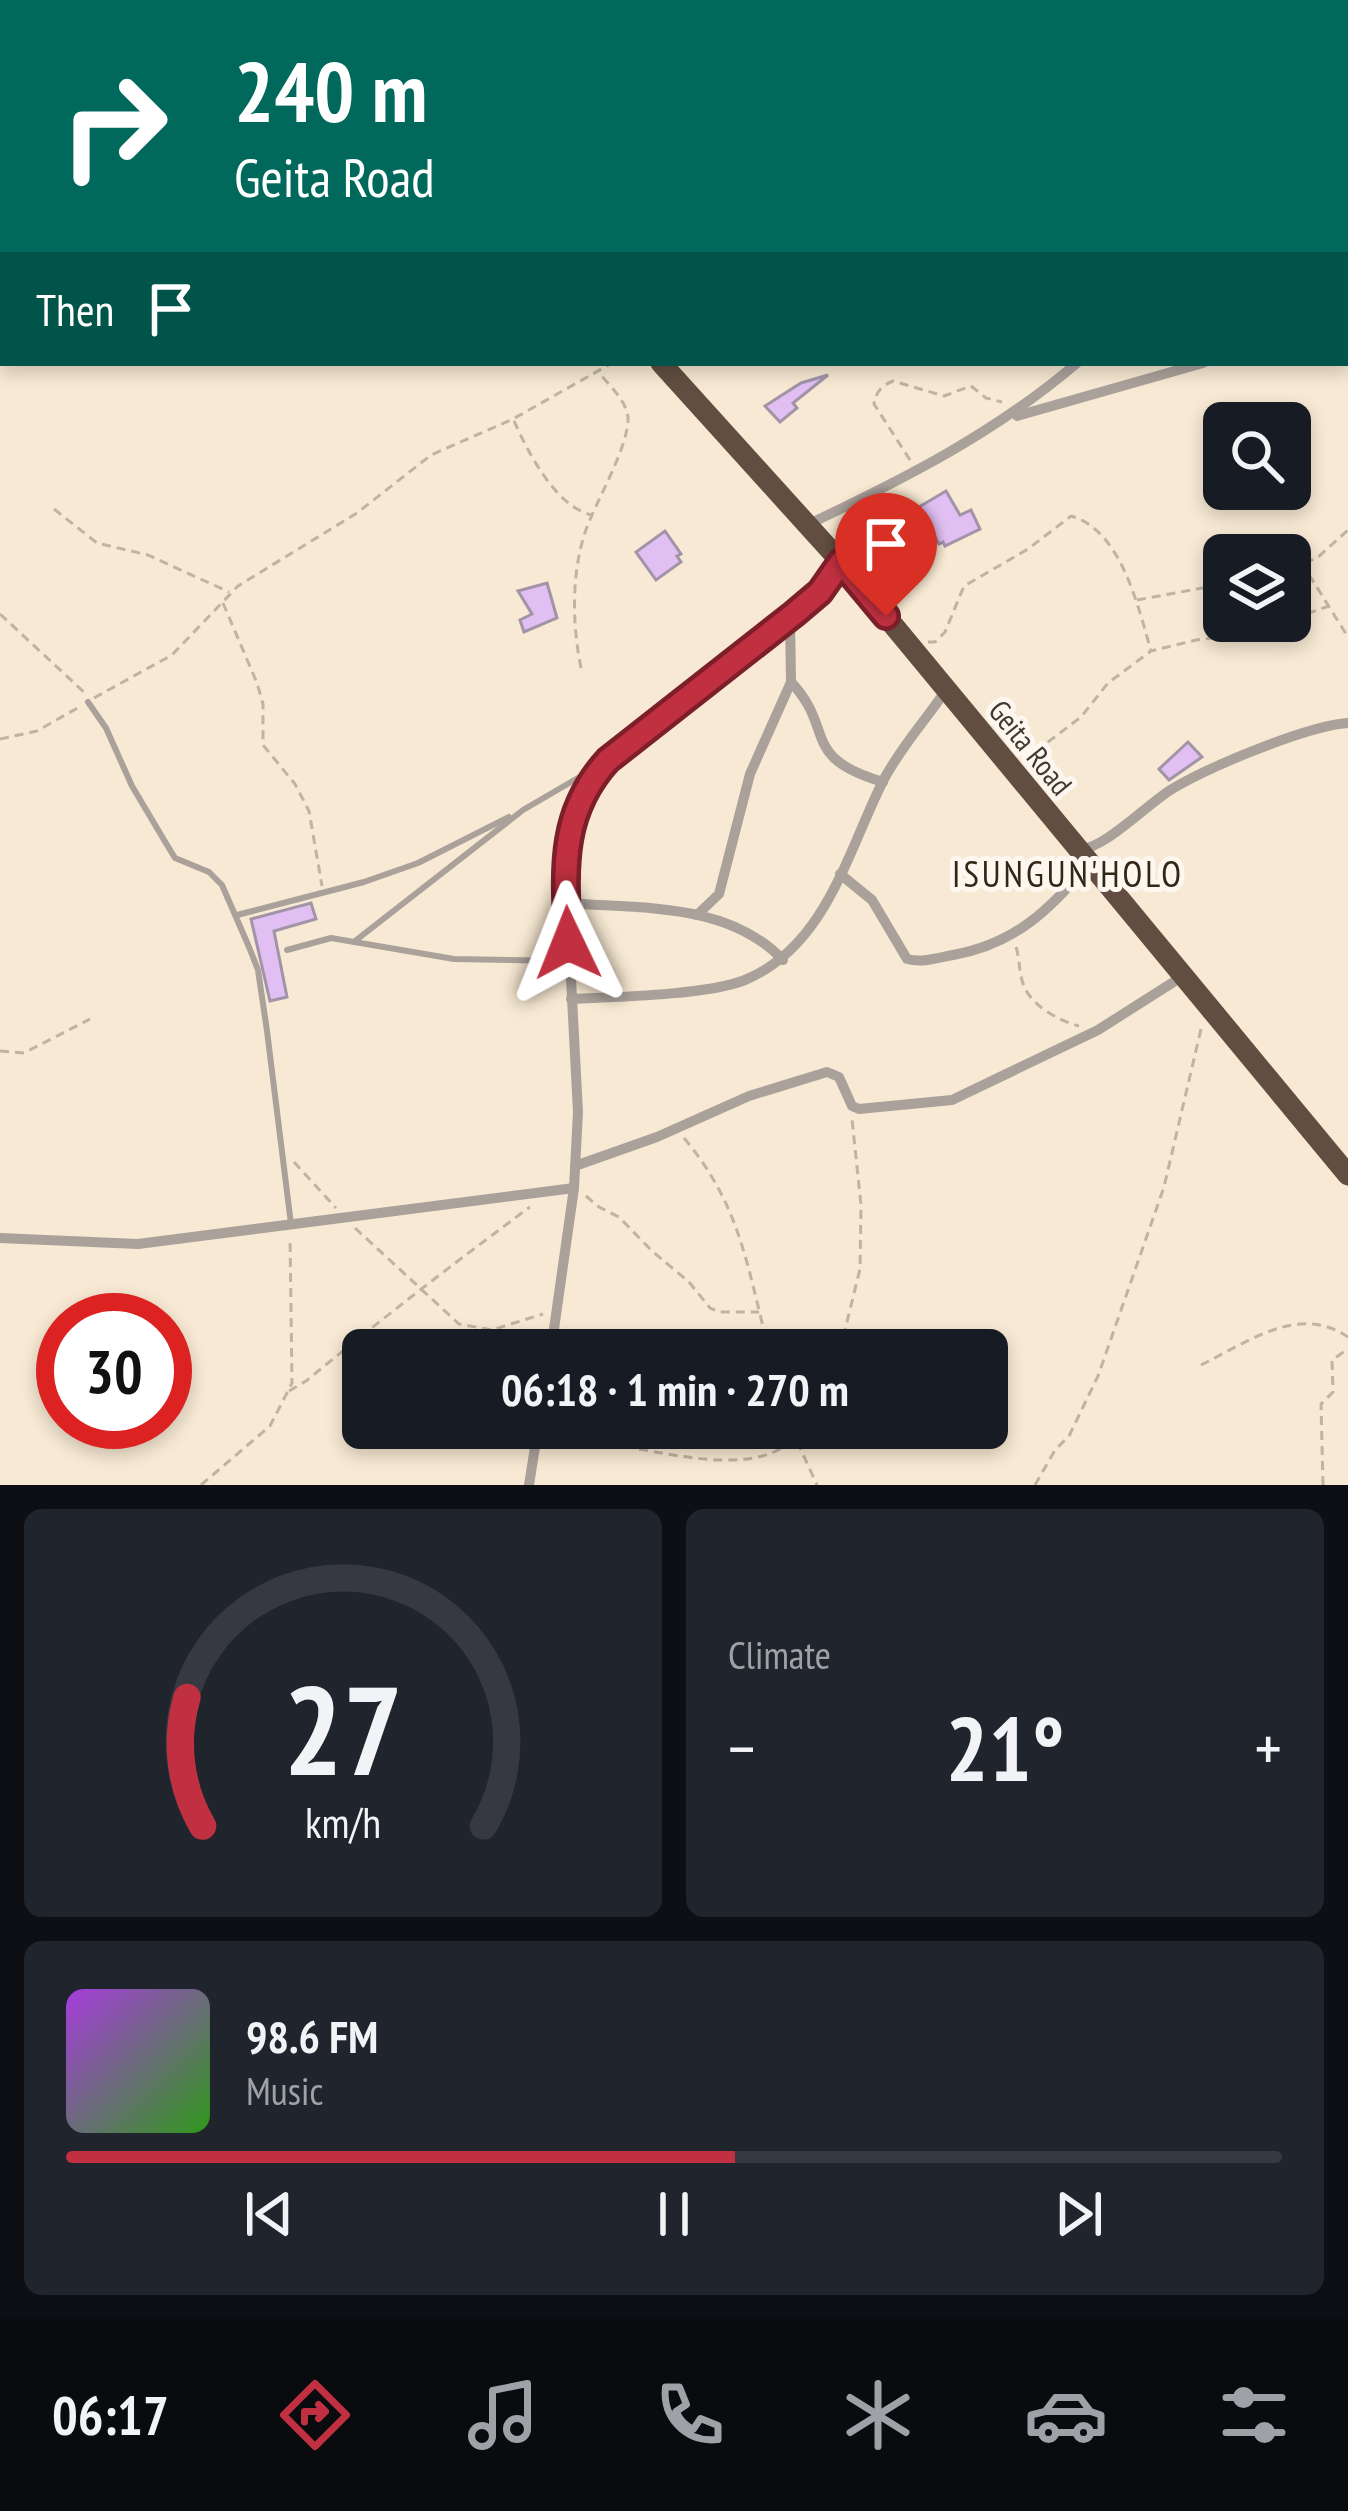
<!DOCTYPE html>
<html lang="en">
<head>
<meta charset="utf-8">
<style>
	body { margin:0; font-family:"PT Sans Narrow",sans-serif; background:#20242c; color:#f1f3f6; height:100vh; display:flex; flex-direction:column; font-size:45px; white-space:nowrap }
	* { box-sizing:border-box; margin:0 }
	p { font-size:39px; color:#9ea1a6 }
	.icon { flex:none; width:66px; height:66px; fill:none; stroke:currentColor; stroke-width:2; stroke-linecap:round; stroke-linejoin:round }
	.map { position:relative; height:1485px; overflow:hidden }
	.side { display:flex; flex-direction:column; gap:24px; padding:24px; background:#0d0f14; flex:1 }
	.side>* { flex:none }
	.banner { position:absolute; left:0px; top:0px; width:1350px; height:366px; box-shadow:0 6px 18px #0003; background:#00695c; color:#fff; overflow:hidden }
	.buttons { position:absolute; left:1203px; top:402px; display:grid; gap:24px }
	.buttons a { display:grid; place-items:center; width:108px; height:108px; border-radius:18px; background:#171b24; box-shadow:0 6px 18px #0003; font-size:60px }
	.speed { position:absolute; left:36px; top:1293px; display:flex; gap:24px; font-size:60px; font-weight:700; text-align:center }
	.speed>* { display:grid; place-content:center; width:156px; height:156px; border-radius:50%; background:#171b24; box-shadow:0 6px 18px #0003; line-height:1 }
	.speed .limit { border:18px solid #d22; background:#fff; color:#111 }
	.pin { position:absolute; display:grid; place-items:center; width:102px; height:102px; color:#fff; margin:-123px -51px; border-radius:50% 50% 50% 0; rotate:-45deg; box-shadow:0 0 12px #0007 }
	.pin .icon { rotate:45deg }
	.me { position:absolute; width:132px; margin:-66px; rotate:358deg; stroke-linejoin:round; filter:drop-shadow(0 0 9px #0008) }
	.turn { display:flex; align-items:center; gap:42px; height:252px; padding:0 36px; font-size:54px }
	.turn .icon { width:156px; height:156px; stroke-width:2.5 }
	.turn b { display:block; font-size:84px; line-height:102px }
	.then { display:flex; align-items:center; height:114px; padding:0 36px; background:#0003; gap:24px; font-size:45px }
	.big { font-size:90px; font-weight:700; line-height:1.1 }
	.side .widget { flex:1; display:flex; flex-direction:column; justify-content:center; gap:18px; min-width:0; padding:0 42px; border-radius:18px; background:#20242c }
	.side .dial { align-items:center; gap:0 }
	.dial svg { height:312px; overflow:visible; fill:none; stroke:#363941; stroke-width:7; stroke-linecap:round; text-anchor:middle }
	.dial text { fill:#f1f3f6; stroke:none }
	.song { display:flex; align-items:center; gap:36px }
	.cover { width:144px; height:144px; border-radius:18px; background:linear-gradient(135deg,hsl(280 70% 55%),hsl(110 70% 35%)) }
	.played { height:12px; border-radius:6px; background:linear-gradient(90deg,#c03040 55%,#363941 55%) }
	.keys { display:flex; justify-content:space-around; direction:ltr }
	.heat { display:flex; justify-content:space-between; align-items:center; font-size:66px; direction:ltr }
	.side .tiles { flex:1; display:grid; gap:24px; grid-template-columns:1fr 1fr }
	.widget:last-child { grid-column:span 2 }
	.trip { position:absolute; left:342px; top:1329px; width:666px; height:120px; border-radius:18px; background:#171b24; box-shadow:0 6px 18px #0003; font-weight:700; line-height:120px; text-align:center }
	.tab-bar { display:flex; height:192px; justify-content:space-around; align-items:center; background:#090b0e; color:#9ea1a6 }
	.tab-bar .icon { width:84px; height:84px }
	.tab-bar .current { color:#c03040 }
	.tab-bar b { font-size:54px; color:#f1f3f6 }
	.map>svg:first-child { display:block }
	.building { fill:#e1bff2; stroke:#a194a7; stroke-width:3 }
	.lines { fill:none; stroke-linecap:round; stroke-linejoin:round }
	.path { stroke:#bfb4a2; stroke-width:3; stroke-dasharray:9 6; stroke-linecap:butt }
	.lane { stroke:#aaa19a; stroke-width:6 }
	.street { stroke:#aaa19a; stroke-width:10 }
	.highway { stroke:#614e41; stroke-width:21 }
	.route-casing { stroke:#7d1f2a; stroke-width:30 }
	.route { stroke:#c03040; stroke-width:21 }
	.labels { text-anchor:middle; dominant-baseline:central; stroke-width:10; stroke-linejoin:round; paint-order:stroke }
	.street-label { font-size:30px; fill:#3f3931; stroke:#fdf7ef }
	.quarter-label { font-size:36px; letter-spacing:3px; fill:#322716; stroke:#fdf7ef }
</style>
</head>
<body>
<div class="map">
<svg width="1348" height="1485" viewBox="0 0 1348 1485">
	<rect width="100%" height="100%" fill="#f7e9d3"/>
	<!-- building -->
	<g class="building">
		<path d="M828,375L793,403L797,408L780,422L765,406L801,383Z"/>
		<path d="M946,491L960,515L971,510L980,529L945,546L943,542L939,544L919,507Z"/>
		<path d="M665,531L681,554L677,556L681,562L656,580L636,552Z"/>
		<path d="M547,583L557,618L524,632L520,620L532,614L518,591Z"/>
		<path d="M1188,742L1202,757L1169,780L1159,769Z"/>
		<path d="M311,903L316,919L274,931L287,997L270,1001L251,919Z"/>
	</g>
	<g class="lines">
		<!-- path -->
		<g class="path">
			<path d="M514,421C529,454 556,507 592,515"/>
			<path d="M910,460L874,404C876,392 881,386 893,381L944,396L971,386L986,398L1002,402"/>
			<path d="M54,509L97,543L148,555L229,592"/>
			<path d="M1301,562L1348,637"/>
			<path d="M1290,565L1316,559L1348,530"/>
			<path d="M1137,600L1224,584"/>
			<path d="M223,603L257,683L263,704V745L295,784L309,811L322,886"/>
			<path d="M0,614L86,694"/>
			<path d="M928,642H935L945,632L964,586L1028,549L1071,516C1121,530 1138,606 1151,651"/>
			<path d="M581,668C572,624 571,570 587,527C598,498 626,451 628,421C629,403 610,386 599,373"/>
			<path d="M94,698L172,655L238,586L357,513L431,455L513,419L612,363"/>
			<path d="M0,739L37,731L81,706"/>
			<path d="M1030,766L1044,745L1081,717L1108,683L1151,651L1196,640L1252,633L1329,606"/>
			<path d="M1016,947C1020,960 1019,975 1024,986C1031,1005 1059,1021 1079,1026"/>
			<path d="M0,1051L24,1053L90,1019"/>
			<path d="M684,1138C741,1206 747,1267 769,1350"/>
			<path d="M294,1162L336,1208"/>
			<path d="M586,1196L599,1207L619,1217L652,1251L689,1282L710,1308L720,1312H759"/>
			<path d="M355,1228L459,1324L492,1330L543,1314"/>
			<path d="M767,1341L810,1342L844,1334L860,1269L861,1205L852,1119"/>
			<path d="M1201,1365C1246,1343 1299,1303 1348,1337"/>
			<path d="M289,1391L306,1381C379,1321 454,1263 530,1207"/>
			<path d="M791,1428L817,1485"/>
			<path d="M550,1437C613,1436 720,1478 776,1451C787,1445 796,1435 806,1428"/>
			<path d="M201,1485L270,1426L292,1383L290,1237"/>
			<path d="M1035,1485L1055,1450L1069,1436L1098,1376L1164,1187L1201,1029"/>
			<path d="M1323,1485L1321,1404L1333,1392L1332,1360L1348,1349"/>
		</g>
		<!-- lane -->
		<g class="lane">
			<path d="M88,702L106,728L132,786L167,845L175,858L209,872L222,885L249,947L258,970L267,1031L291,1224"/>
			<path d="M237,915L364,882L418,863L509,817"/>
			<path d="M355,941L523,810L595,768"/>
			<path d="M287,950L331,938L454,959L569,961"/>
		</g>
		<!-- street -->
		<g class="street">
			<path d="M1347,151H1348"/>
			<path d="M1347,322L1348,321"/>
			<path d="M1017,416L1203,363"/>
			<path d="M807,525C904,479 995,433 1077,363"/>
			<path d="M791,682C836,730 799,757 883,782"/>
			<path d="M1079,850C1107,847 1146,805 1172,789C1209,767 1306,726 1348,723"/>
			<path d="M840,874L872,900L907,959C922,963 937,958 953,955C1015,944 1051,909 1089,863"/>
			<path d="M567,903C642,909 728,902 783,960"/>
			<path d="M697,915L719,894L750,774L791,682L790,617"/>
			<path d="M571,999C614,997 708,995 745,980C826,946 847,853 883,781C900,748 926,720 946,690"/>
			<path d="M575,1166L657,1137L749,1096L827,1072L839,1077L852,1106L859,1109L952,1100L1098,1030L1183,976"/>
			<path d="M0,1238L138,1244L574,1188"/>
			<path d="M551,1350L574,1188L578,1112L567,903L571,819L592,777L609,760L794,614L820,592L841,562"/>
			<path d="M529,1485L538,1428"/>
		</g>
		<!-- highway -->
		<g class="highway">
			<path d="M334,0L337,3"/>
			<path d="M661,363L841,562L1348,1175"/>
		</g>
	</g>
	<g class="lines">
		<defs>
			<path id="route" d="M568,943C565,873 558,815 608,760L794,614L820,592L841,562L886,616"/>
		</defs>
		<!-- route casing -->
		<use href="#route" class="route-casing"/>
		<!-- route -->
		<use href="#route" class="route"/>
	</g>
	<g class="labels">
		<!-- street labels -->
		<g class="street-label">
			<text transform="translate(1031 747) rotate(51)">Geita Road</text>
		</g>
		<!-- quarter labels -->
		<g class="quarter-label">
			<text x="1068" y="873">ISUNGUN'HOLO</text>
		</g>
	</g>
</svg>
<div class="buttons">
<a><svg class="icon" aria-label="search" viewBox="0 0 24 24"><circle cx="10" cy="10" r="6"/><path d="M15 15l6 6"/></svg></a>
<a><svg class="icon" aria-label="layers" viewBox="0 0 24 24"><path d="M12 4l9 5-9 5-9-5zM3 14l9 5 9-5"/></svg></a>
</div>
<div class="speed"><div class="limit">30</div></div>
<div class="pin" style="left:886px;top:616px;background:#d93025"><svg class="icon" aria-label="arrive" viewBox="0 0 24 24"><path d="M6 21V4h12l-3 4 3 4H6"/></svg></div>
<svg class="me" style="left:568px;top:943px" viewBox="-20 -20 40 40"><path d="M0-17L14 15 0 8-14 15z" fill="#c03040" stroke="#fff" stroke-width="4"/></svg>
<div class="trip">06:18 · 1 min · 270 m</div>
<div class="banner">
<div class="turn"><svg class="icon" aria-label="right" viewBox="0 0 24 24"><path d="M7 20v-9h11M14 6l5 5-5 5"/></svg><div><b>240 m</b>Geita Road</div></div>
<div class="then">Then<svg class="icon" aria-label="arrive" viewBox="0 0 24 24"><path d="M6 21V4h12l-3 4 3 4H6"/></svg></div>
</div>
</div>
<section class="side">
<div class="tiles">
<div class="widget dial"><svg viewBox="0 0 100 80">
<path d="M14 69A42 42 0 1 1 86 69"/>
<path d="M14 69A42 42 0 0 1 10 36" stroke="#c03040"/>
<text x="50" y="56" font-size="32" font-weight="700">27</text>
<text x="50" y="72" font-size="11">km/h</text>
</svg></div>
<div class="widget"><p>Climate</p>
<div class="heat"><a>−</a><b class="big">21°</b><a>+</a></div>
</div>
<div class="widget">
<div class="song"><i class="cover"></i><div><b>98.6 FM</b><p>Music</p></div></div>
<div class="played"></div>
<div class="keys"><svg class="icon" aria-label="previous" viewBox="0 0 24 24"><path d="M18 5L8 12l10 7zM5 5v14"/></svg><svg class="icon" aria-label="pause" viewBox="0 0 24 24"><path d="M8 5v14M16 5v14"/></svg><svg class="icon" aria-label="next" viewBox="0 0 24 24"><path d="M6 5l10 7-10 7zM19 5v14"/></svg></div>
</div>
</div>
</section>
<nav class="tab-bar">
<b>06:17</b>
<svg class="icon current" aria-label="directions" viewBox="0 0 24 24"><path d="M12 3l9 9-9 9-9-9zM9 14v-3h6M13 9l2 2-2 2"/></svg>
<svg class="icon" aria-label="music" viewBox="0 0 24 24"><path d="M9 18V5l10-2v13"/><circle cx="6" cy="18" r="3"/><circle cx="16" cy="16" r="3"/></svg>
<svg class="icon" aria-label="phone" viewBox="0 0 24 24"><path d="M5 4h4l2 5-3 2q2 4 5 5l2-3 5 2v4C11 20 4 13 5 4z"/></svg>
<svg class="icon" aria-label="climate" viewBox="0 0 24 24"><path d="M12 3v18M4 7l16 10M4 17L20 7"/></svg>
<svg class="icon" aria-label="car" viewBox="0 0 24 24"><path d="M5 17H2v-5l4-1 3-4h7l3 4 3 1v5h-3M9 17h6M6 11h13"/><circle cx="7" cy="17" r="2"/><circle cx="17" cy="17" r="2"/></svg>
<svg class="icon" aria-label="filters" viewBox="0 0 24 24"><path d="M4 7h16M4 17h16"/><circle cx="9" cy="7" r="2"/><circle cx="15" cy="17" r="2"/></svg>
</nav>
</body>
</html>
